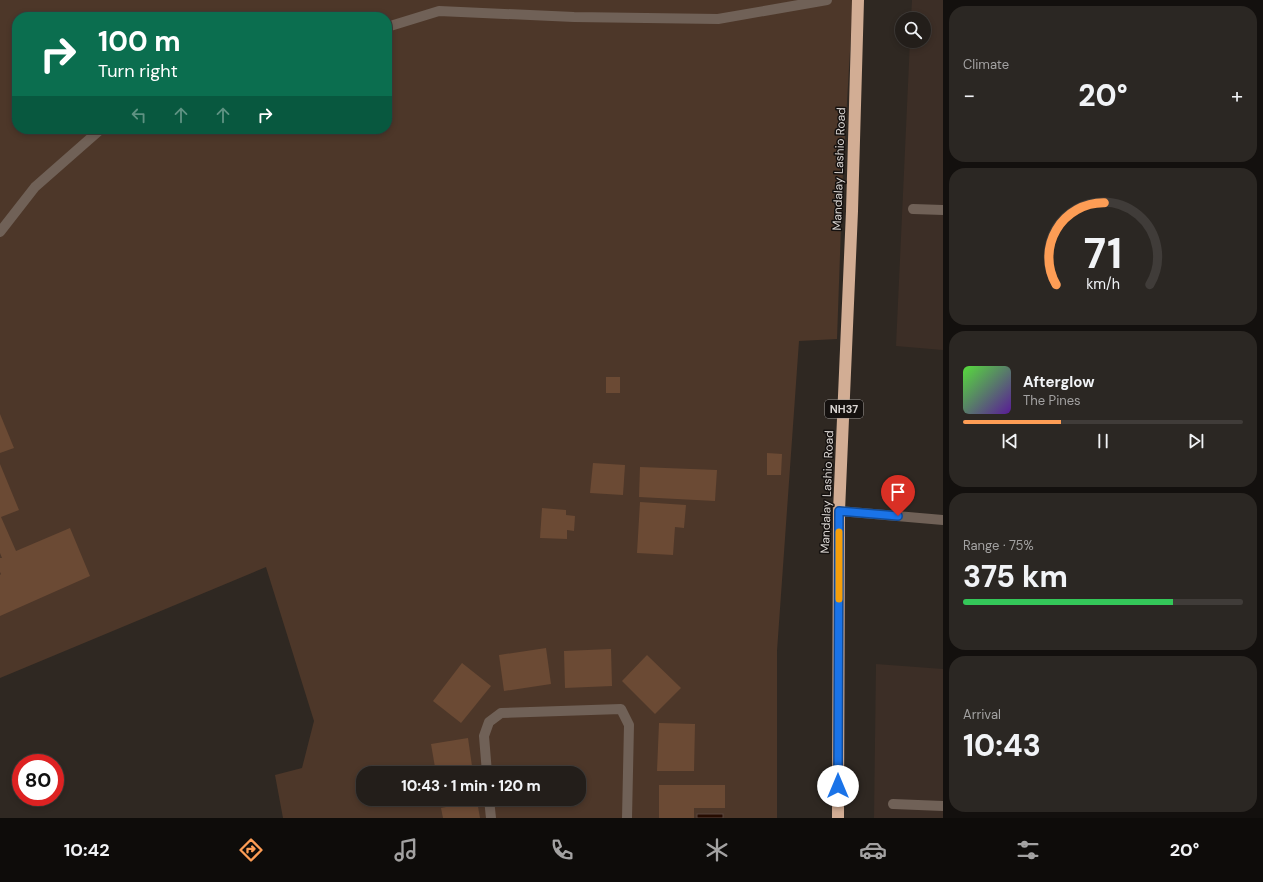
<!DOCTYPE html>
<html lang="en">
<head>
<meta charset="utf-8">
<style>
	body { margin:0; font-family:"DM Sans",sans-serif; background:#2b2723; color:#f1f3f6; height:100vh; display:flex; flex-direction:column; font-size:15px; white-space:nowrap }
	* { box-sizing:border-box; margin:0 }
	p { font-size:13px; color:#a3a2a2 }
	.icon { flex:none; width:22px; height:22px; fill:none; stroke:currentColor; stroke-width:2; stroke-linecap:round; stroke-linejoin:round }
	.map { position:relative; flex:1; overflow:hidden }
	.details { display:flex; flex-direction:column; gap:6px; padding:6px; background:#13100e; width:320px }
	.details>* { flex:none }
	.guide { position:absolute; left:12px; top:12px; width:380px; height:122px; border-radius:16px; box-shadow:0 2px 6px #0003,0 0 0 1px #403c39; background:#0b6e4f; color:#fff; overflow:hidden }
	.fabs { position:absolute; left:895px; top:12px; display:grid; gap:8px }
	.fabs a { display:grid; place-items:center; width:36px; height:36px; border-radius:50%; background:#231e1a; box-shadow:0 2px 6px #0003,0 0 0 1px #403c39; font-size:20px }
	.speed { position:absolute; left:12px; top:754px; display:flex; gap:8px; font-size:20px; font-weight:700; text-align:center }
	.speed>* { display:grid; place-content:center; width:52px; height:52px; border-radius:50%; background:#231e1a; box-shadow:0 2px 6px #0003,0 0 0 1px #403c39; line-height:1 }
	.speed .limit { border:6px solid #d22; background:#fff; color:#111 }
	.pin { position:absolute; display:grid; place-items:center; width:34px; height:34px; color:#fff; margin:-41px -17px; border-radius:50% 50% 50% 0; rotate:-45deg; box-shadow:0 0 4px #0007 }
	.pin .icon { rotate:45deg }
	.me { position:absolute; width:44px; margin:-22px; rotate:0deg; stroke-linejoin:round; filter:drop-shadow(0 0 3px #0008) }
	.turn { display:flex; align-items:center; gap:14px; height:84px; padding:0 20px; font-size:18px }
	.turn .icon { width:52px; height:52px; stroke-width:2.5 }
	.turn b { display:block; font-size:28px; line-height:34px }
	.lanes { display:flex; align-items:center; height:38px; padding:0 20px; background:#0003; justify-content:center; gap:20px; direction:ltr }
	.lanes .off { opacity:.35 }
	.big { font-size:30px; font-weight:800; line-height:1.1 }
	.details .tile { flex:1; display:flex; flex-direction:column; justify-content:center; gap:6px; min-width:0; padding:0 14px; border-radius:16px; background:#2b2723 }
	.details .dial { align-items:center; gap:0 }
	.dial svg { height:104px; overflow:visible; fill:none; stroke:#403c39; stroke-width:7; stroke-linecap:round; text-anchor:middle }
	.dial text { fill:#f1f3f6; stroke:none }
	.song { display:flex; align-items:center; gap:12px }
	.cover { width:48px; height:48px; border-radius:6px; background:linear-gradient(135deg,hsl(110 70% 55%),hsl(270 70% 35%)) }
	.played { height:4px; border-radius:2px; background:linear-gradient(90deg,#fd9d55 35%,#403c39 35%) }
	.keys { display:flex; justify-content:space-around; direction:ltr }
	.heat { display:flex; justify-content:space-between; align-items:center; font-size:22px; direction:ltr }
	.charge { height:6px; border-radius:3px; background:linear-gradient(90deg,#34c759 75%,#403c39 0) }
	.trip { position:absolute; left:356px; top:766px; width:230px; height:40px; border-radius:16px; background:#231e1a; box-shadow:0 2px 6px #0003,0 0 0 1px #403c39; font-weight:800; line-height:40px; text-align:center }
	.tabs { display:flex; height:64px; justify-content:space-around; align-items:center; background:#0e0c0a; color:#a3a2a2 }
	.tabs .icon { width:28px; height:28px }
	.tabs .on { color:#fd9d55 }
	.tabs b { font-size:18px; color:#f1f3f6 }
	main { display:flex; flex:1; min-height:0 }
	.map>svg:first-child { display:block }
	.built { fill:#3c2e26 }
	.green { fill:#4d3729; fill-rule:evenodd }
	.water { fill:#250b00; stroke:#5b473f }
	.building { fill:#6b4a34 }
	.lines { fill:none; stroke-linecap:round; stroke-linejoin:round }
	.minor { stroke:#706157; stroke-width:10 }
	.highway { stroke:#d2ad94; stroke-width:12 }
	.route-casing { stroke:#114b97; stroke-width:10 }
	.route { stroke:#1a73e8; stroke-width:7 }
	.slow { stroke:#f59e0b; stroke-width:7 }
	.labels { text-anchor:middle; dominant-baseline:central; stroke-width:3; stroke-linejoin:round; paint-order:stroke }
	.shield { fill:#15110f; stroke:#9e9a97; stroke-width:1 }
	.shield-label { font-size:11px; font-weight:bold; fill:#d9d4d1 }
	.street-label { font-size:12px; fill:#d9d4d1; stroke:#15110f }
</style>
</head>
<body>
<main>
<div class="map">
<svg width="943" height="818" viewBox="0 0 943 818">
	<rect width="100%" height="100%" fill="#2f2822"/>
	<!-- built -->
	<g class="built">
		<path d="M912,0H943V350L896,346L910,41H924V19H911Z"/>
		<path d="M876,664L943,669V818H874Z"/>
	</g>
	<!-- green -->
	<path class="green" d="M0,0H853L843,170L837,339L799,341L777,651V818H283L275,775L302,768L314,721L266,567L0,678ZM17,17H387V129H17ZM363,773H579V799H363Z"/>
	<!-- water -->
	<rect class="water" x="697" y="814" width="26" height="4"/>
	<!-- building -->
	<g class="building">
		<rect x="606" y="377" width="14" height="16"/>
		<path d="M0,414L14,448L0,453Z"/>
		<path d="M767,453L782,454L781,475H767Z"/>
		<path d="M593,463L625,465L623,495L590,493Z"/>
		<path d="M0,464L19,510L1,517L16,551L70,528L90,576L0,616V575L1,574L0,572V558H2L0,553Z"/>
		<path d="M640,467L717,470L715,501L639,497Z"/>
		<path d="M640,502L686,505L684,528L675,527L673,555L637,553Z"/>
		<path d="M542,508L566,510V515L575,516L574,531L567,530V539L540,538Z"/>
		<path d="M546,648L551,684L504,691L499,655Z"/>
		<path d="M611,649L612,686L565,688L564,651Z"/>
		<path d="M647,655L681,688L655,714L622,681Z"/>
		<path d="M462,663L491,686L461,723L433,701Z"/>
		<path d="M659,723L695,724L694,771H657Z"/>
		<path d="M468,738L473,773H436L431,744Z"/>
		<path d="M659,785H725V808H694V818H659Z"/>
		<path d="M477,801L480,818H443L441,808Z"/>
	</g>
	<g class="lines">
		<!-- minor -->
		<g class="minor">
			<path d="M387,27L439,11L574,17L718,19L827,0"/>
			<path d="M913,209L943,210"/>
			<path d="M0,232L35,187L101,129"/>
			<path d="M839,511L943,520"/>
			<path d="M487,773L484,736L489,722L501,713L621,709L629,725L627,818"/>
			<path d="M489,799L491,818"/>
			<path d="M893,804L943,806"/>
		</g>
		<!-- highway -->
		<path class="highway" d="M838,818L839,511L852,211L858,0"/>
	</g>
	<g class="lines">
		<defs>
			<path id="route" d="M838,786L839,511L898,516"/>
		</defs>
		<!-- route casing -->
		<use href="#route" class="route-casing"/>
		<!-- route -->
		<use href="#route" class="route"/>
		<!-- slow -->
		<path class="slow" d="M839,599V532"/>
	</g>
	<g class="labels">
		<!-- shield labels -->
		<rect class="shield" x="825" y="400" width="38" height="18" rx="3"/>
		<g class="shield-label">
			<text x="844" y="409">NH37</text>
		</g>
		<!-- street labels -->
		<g class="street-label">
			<text transform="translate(839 169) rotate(-88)">Mandalay Lashio Road</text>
			<text transform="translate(827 492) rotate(-88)">Mandalay Lashio Road</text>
		</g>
	</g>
</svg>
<div class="fabs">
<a><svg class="icon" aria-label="search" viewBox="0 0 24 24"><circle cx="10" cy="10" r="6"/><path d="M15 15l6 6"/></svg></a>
</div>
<div class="speed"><div class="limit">80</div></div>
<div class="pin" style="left:898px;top:516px;background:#d93025"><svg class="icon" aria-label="arrive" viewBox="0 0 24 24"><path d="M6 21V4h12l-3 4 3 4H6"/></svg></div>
<svg class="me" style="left:838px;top:786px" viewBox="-20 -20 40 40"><circle r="19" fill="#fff"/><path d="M0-13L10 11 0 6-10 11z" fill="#1a73e8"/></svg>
<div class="trip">10:43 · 1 min · 120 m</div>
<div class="guide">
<div class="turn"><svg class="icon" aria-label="right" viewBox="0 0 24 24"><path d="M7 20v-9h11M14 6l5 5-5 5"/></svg><div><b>100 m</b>Turn right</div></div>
<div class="lanes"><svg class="icon off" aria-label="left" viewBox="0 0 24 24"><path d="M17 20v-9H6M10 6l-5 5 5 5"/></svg><svg class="icon off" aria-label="ahead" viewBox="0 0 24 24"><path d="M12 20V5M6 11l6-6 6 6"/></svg><svg class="icon off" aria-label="ahead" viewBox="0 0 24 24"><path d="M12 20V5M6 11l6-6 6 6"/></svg><svg class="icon" aria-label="right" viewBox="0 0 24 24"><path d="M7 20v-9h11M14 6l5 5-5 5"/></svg></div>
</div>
</div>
<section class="details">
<div class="tile"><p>Climate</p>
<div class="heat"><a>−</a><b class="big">20°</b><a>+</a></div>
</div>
<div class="tile dial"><svg viewBox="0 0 100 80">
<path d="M14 69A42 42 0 1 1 86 69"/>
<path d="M14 69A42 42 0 0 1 51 6" stroke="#fd9d55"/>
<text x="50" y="56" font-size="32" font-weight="700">71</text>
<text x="50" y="72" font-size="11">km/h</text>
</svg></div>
<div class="tile">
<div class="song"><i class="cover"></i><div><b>Afterglow</b><p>The Pines</p></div></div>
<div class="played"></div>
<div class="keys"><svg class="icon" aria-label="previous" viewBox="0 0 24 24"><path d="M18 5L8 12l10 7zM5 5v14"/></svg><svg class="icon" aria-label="pause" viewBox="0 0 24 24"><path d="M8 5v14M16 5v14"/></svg><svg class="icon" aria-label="next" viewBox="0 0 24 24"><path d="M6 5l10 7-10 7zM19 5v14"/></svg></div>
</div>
<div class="tile"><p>Range · 75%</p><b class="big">375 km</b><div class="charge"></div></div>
<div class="tile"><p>Arrival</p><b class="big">10:43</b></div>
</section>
</main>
<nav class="tabs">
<b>10:42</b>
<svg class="icon on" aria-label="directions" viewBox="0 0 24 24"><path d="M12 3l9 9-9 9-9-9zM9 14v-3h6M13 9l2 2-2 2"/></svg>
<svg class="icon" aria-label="music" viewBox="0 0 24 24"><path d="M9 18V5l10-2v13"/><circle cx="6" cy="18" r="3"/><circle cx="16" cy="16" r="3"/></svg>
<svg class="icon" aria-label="phone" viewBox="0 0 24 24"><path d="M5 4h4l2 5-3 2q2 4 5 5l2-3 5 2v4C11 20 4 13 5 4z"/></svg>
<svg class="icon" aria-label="climate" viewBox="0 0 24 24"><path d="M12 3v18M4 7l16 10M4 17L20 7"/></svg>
<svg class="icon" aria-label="car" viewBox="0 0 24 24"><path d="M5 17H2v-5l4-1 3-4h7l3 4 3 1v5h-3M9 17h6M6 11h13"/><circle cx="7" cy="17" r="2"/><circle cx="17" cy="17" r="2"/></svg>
<svg class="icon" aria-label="filters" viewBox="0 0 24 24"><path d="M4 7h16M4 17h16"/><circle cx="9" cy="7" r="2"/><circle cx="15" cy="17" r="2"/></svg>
<b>20°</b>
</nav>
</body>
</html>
